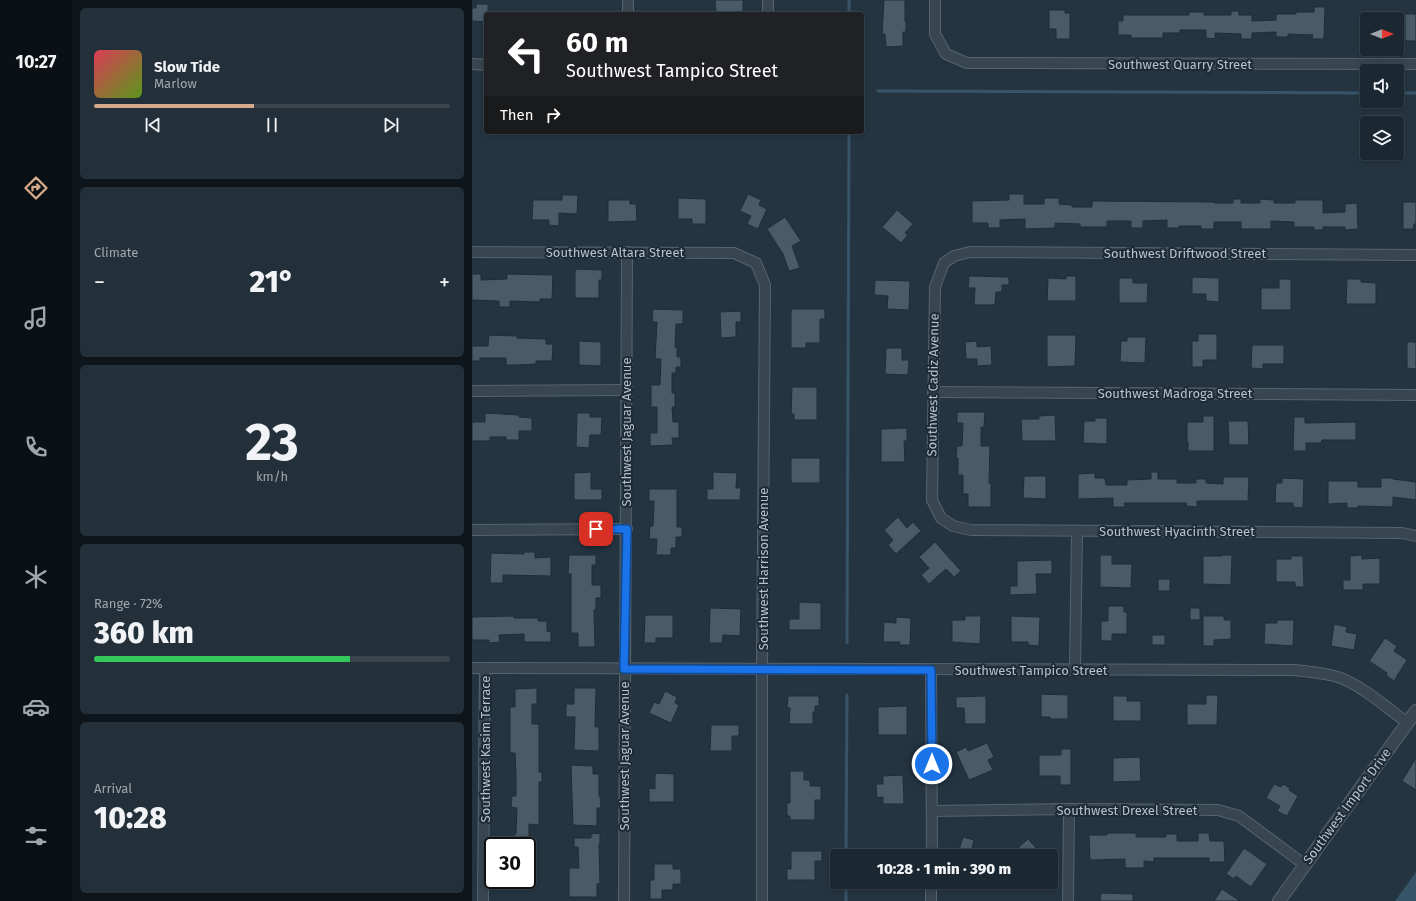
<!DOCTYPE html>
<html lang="en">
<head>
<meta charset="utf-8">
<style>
	body { margin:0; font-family:"Fira Sans",sans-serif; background:#243039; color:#f1f3f6; height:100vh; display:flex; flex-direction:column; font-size:15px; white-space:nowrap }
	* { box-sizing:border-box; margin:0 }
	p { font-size:13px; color:#a0a6ab }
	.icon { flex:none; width:22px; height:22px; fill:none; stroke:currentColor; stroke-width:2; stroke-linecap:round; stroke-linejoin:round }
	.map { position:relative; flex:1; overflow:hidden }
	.details { display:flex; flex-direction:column; gap:8px; padding:8px; background:#0f161b; width:400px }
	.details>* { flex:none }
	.guide { position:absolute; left:12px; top:12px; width:380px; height:122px; border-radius:4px; box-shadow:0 2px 6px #0003,0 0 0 1px #39444d; background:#202124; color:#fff; overflow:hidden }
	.needle { width:26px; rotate:90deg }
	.tools { position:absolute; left:888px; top:12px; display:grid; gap:8px }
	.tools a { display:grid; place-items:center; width:44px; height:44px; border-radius:4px; background:#1b2831; box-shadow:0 2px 6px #0003,0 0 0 1px #39444d; font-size:20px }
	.speed { position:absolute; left:12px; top:837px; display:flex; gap:8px; font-size:20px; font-weight:700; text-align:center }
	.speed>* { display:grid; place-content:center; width:52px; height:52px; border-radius:50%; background:#1b2831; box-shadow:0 2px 6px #0003,0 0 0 1px #39444d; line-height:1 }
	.speed .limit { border:2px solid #111; border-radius:6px; background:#fff; color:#111 }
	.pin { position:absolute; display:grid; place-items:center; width:34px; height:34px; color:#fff; margin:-17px; border-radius:8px; box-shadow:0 2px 6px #0006 }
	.me { position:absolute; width:44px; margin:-22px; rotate:0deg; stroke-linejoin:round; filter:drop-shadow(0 0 3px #0008) }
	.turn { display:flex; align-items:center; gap:14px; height:84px; padding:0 16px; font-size:18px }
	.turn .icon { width:52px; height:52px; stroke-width:2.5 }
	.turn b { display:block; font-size:28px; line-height:34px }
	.then { display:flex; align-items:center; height:38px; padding:0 16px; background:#0003; gap:8px; font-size:15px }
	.big { font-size:30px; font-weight:800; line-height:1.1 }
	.details .card { flex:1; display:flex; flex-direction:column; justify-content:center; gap:6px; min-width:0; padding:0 14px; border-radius:6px; background:#243039 }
	.details .dial { align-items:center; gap:0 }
	.dial b { font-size:52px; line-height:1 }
	.song { display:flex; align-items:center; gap:12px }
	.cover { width:48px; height:48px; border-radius:6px; background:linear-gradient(135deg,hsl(350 70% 55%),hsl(90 70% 35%)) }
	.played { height:4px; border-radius:2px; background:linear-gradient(90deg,#d6ab8b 45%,#39444d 45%) }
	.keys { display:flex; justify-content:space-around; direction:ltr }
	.heat { display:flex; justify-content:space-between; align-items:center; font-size:22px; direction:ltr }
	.charge { height:6px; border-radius:3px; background:linear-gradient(90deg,#34c759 72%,#39444d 0) }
	.trip { position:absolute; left:358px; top:849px; width:228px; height:40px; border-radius:4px; background:#1b2831; box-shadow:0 2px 6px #0003,0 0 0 1px #39444d; font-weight:800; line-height:40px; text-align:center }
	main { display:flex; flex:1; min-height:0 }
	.tabs { display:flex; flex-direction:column; width:72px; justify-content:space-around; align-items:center; background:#0b1014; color:#a0a6ab }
	.tabs .icon { width:28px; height:28px }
	.tabs .current { color:#d6ab8b }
	.tabs b { font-size:18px; color:#f1f3f6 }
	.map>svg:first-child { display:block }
	.water { fill:#375469 }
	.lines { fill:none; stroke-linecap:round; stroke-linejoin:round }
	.stream { stroke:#375469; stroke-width:3 }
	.building { fill:#485b67; stroke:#1f2d38 }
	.minor-casing { stroke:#56646e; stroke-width:12 }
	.tertiary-casing { stroke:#56646e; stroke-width:14 }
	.minor { stroke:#384651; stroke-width:10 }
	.tertiary { stroke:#384651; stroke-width:12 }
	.route-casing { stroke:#114b97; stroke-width:10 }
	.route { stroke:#1a73e8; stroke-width:7 }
	.labels { text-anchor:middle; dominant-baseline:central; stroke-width:4; stroke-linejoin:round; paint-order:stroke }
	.street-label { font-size:13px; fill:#b5c1cb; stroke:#1d2b36 }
</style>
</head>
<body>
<main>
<nav class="tabs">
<b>10:27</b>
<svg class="icon current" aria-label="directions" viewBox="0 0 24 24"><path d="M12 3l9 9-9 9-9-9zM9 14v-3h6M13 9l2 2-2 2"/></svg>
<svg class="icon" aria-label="music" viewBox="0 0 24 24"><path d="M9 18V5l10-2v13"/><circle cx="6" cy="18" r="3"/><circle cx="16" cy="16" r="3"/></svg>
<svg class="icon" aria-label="phone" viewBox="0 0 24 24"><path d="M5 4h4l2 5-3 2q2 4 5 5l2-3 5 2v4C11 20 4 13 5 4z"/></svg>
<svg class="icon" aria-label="climate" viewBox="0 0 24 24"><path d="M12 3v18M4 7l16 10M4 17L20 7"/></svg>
<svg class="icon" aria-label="car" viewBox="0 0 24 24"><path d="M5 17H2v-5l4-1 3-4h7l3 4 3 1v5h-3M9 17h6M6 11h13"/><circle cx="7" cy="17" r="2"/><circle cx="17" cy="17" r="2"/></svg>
<svg class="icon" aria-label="filters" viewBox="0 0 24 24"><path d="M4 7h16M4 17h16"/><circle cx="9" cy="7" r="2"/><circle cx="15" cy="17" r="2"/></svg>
</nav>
<section class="details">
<div class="card">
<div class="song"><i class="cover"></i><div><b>Slow Tide</b><p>Marlow</p></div></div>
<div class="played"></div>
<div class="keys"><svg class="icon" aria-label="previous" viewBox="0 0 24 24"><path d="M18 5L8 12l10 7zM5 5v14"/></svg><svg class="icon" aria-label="pause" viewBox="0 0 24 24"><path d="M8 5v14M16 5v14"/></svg><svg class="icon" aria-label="next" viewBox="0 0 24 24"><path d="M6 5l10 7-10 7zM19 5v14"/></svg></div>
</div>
<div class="card"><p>Climate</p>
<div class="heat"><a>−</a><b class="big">21°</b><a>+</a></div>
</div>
<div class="card dial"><b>23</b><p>km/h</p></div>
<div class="card"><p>Range · 72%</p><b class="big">360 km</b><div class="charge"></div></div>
<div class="card"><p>Arrival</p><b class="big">10:28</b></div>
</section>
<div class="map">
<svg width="944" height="901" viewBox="0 0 944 901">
	<rect width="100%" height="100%" fill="#243541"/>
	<!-- water -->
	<path class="water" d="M944,872V901H923Z"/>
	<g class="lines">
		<!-- stream -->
		<g class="stream">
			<path d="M377,14V0"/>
			<path d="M406,91L895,93"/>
			<path d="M925,93H944"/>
			<path d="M375,643L377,132"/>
			<path d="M374,856L375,695"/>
			<path d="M374,901V882"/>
		</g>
	</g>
	<!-- building -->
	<g class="building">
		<path d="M243,0H271V14H244Z"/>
		<path d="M412,0H433V21H434V32H431V46L414,47L413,34H410Z"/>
		<path d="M4,4H16V14H14V22L0,21V8H4Z"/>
		<path d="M842,7H853L852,39H840L841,35L816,34V37H804V32L780,33V39H769V34L743,33V39L734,38V30H708V33H691V38H659V35H646V21H651V15H717V12H732V15H759V11H767V15H780V21L804,20V14H824V12H842Z"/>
		<path d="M577,10H593V13H598V39H584V29H577Z"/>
		<rect x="933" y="14" width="11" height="27"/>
		<path d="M276,194L289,200L287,205L295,209L286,229L275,224L279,216L268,211Z"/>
		<path d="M537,194H552V204H572V198H587V204L600,205V207H620V201L742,202V203H761V199H769V203H788V199L802,200V203H823V200H851V213L873,212V204L885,203L886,229L873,230V227H851V230H842V227H822V222L799,221V229H769V222H742V229H729V226H707V228H695V220L671,221V228H659V221H635V227H608V224L583,223V228L553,229V219L528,220V228H516V223H500V201L537,200Z"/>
		<path d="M90,195H106L105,214L87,213V226L77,225V220H60L61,200H90Z"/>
		<path d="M206,198L234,199V224H220V219H206Z"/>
		<path d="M136,200H158V204H164L165,221L136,222Z"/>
		<path d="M931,202H944V224H942L941,229H931Z"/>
		<path d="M425,210L441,224L433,233L436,235L429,243L410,227Z"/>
		<path d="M313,217L329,241L320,246L328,268L317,271L311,254L295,229Z"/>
		<path d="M103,269L130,270V280H127V298H103Z"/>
		<path d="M0,274H9V280L35,279V274L81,275L80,299H68V302L38,301V307H27V301L0,300Z"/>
		<path d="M497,276L537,277V285H530V292H524L523,305H502L503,288H496Z"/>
		<path d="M594,276H604V301H575L576,278L594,279Z"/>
		<path d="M720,277L747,278V302L734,301V294H720Z"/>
		<path d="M647,278H661V283H676L675,303H647Z"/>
		<path d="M807,279H819V310H789V288H807Z"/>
		<path d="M875,279H889V282L904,283V304H874Z"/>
		<path d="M403,280L438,281L437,310L415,309L416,296L402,295Z"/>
		<path d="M181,309L211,310V324H204L203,347H205V357H209V367H204V373H200V393H203V407H200L201,422H207V438H200L201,445L178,446V433H185V407H179V385H188L189,359H183L185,322H180Z"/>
		<path d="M319,309H353V319H348V343H334V348H319Z"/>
		<path d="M269,311V322H264V337L249,338L248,312Z"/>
		<path d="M726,334H745V360H731V367H720V341H726Z"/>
		<path d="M17,335L45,336V338L74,339V344H81L80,361H64V364L45,365H34V358H8V361H0V346H16Z"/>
		<path d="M575,335H604L603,366L575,367Z"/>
		<path d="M655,337H674L673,363L648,362L649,341H655Z"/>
		<path d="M107,341L129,342V366L107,365Z"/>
		<path d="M505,341V347L519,346L520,365L505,366V359H494L493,342Z"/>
		<path d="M935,342H944V369L935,368Z"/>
		<path d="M780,345H812V364H791V369L779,368Z"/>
		<path d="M414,348H430V360H437L436,375L413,374Z"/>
		<path d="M320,387H345V420H322V414H319Z"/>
		<path d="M485,412H513L512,427H509V446H518L517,483H519V507H496V494H491V475H486V458H484L485,446H490L491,423H485Z"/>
		<path d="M13,413L47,415V417L60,418V431H47V440H34V437H18V441H0V422H13Z"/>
		<path d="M105,413H118V417H130L129,435H118L117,448L104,447Z"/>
		<path d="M583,415L584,441H550L549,419H567V416Z"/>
		<path d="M731,416H742V451H716V442H715V422H731Z"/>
		<path d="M822,417H833V423L884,422V440H850L849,443H834V451H821Z"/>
		<path d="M623,418H635V444L611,443L612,421H623Z"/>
		<path d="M756,421H776L777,445H757Z"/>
		<path d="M435,428V441H432L433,462H409V429Z"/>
		<rect x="319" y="458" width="29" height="25"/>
		<path d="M119,472V489H130V500H102V473Z"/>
		<path d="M241,472L265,473L264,488H269L268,500H235V489H241Z"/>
		<path d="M679,472H686V479H705V483H724V479H734V483L751,484V477H777L776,501H725V507L714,506L715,503H652L653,507H641V498L606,499V474L623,473V478H633L634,485H655V480L679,479Z"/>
		<path d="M552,476H574V499L551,498Z"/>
		<path d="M810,478L832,479L831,508L821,507V503H803L804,483H810Z"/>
		<path d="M909,478H921V479L944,482V500L921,497V507L886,506V508H875V503L856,504V481H886V487H909Z"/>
		<path d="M177,489H205V527H210V537H204V548H199V555H184L185,539H177L178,526H181L182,501H177Z"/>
		<path d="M426,517L435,528L441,522L449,531L424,554L416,545L421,540L412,530Z"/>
		<path d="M463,542L489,571L482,577L474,569L457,584L449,575L457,568L447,557Z"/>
		<path d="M52,552H63V558L79,557V576L31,575V583H18L19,553L52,554Z"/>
		<path d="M97,555H124V565H120V585H129V598H124V610H122L123,647H106V633H99V574H96Z"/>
		<path d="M628,555H640V564H660L659,588L628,587Z"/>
		<path d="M750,555H760L759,585L731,584V556H750Z"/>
		<path d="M890,555V559L908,558V584H891V590H871V580H878V556Z"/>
		<path d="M819,556H831L832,587H823V582H804V559H819Z"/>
		<path d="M580,560V574H564L565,594L538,595V586H545V561Z"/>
		<rect x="686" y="579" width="12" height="12"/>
		<path d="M327,602L349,603V630H317V619H327Z"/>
		<path d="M636,606H652V612H655V634H640V641H629V621H636Z"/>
		<path d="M238,608L269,609L268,636L251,635L250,643H237Z"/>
		<rect x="718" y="608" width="10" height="12"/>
		<path d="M173,615H201V638H184V643H172Z"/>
		<path d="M42,616V618H66V621H75V631L79,632V642H52V634L27,635L28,642L17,643V640H0V617Z"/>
		<path d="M493,616H509L508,644L480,642V620H493Z"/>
		<path d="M539,616L568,617L567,646L556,645V642H539Z"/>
		<path d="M731,616H752V620H759V639L742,640V646H731Z"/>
		<path d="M424,617L439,618L438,645H427L428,642H411L412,622L424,623Z"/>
		<path d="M805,620H822L821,646L792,644L793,623H805Z"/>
		<path d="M862,624L875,627L874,632L885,634L882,650L859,646Z"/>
		<rect x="680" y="635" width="13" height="10"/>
		<path d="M913,638L925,646L922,651L935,660L922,681L914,675L915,673L897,661Z"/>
		<path d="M65,688V704H60V724H67V772H70V782H67V825L57,824V840L63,839V860H55V846H42V834H44L45,808L39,807L40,796H44V775L43,753H38V707H43V689Z"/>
		<path d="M102,688H124L123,727H127V751L102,750L103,717H94V704H102Z"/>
		<path d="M193,691L205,697L203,703L207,705L199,723L177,713L182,702L187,704Z"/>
		<path d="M569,694L596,695V719H578V717H569Z"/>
		<path d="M734,695H746L745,725H715V704H734Z"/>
		<path d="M316,696H347V706H343V712H341V724H317L318,708H315Z"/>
		<path d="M514,696V724H493L492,708H484V697Z"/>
		<path d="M641,696H655V701H669V721H641Z"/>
		<path d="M435,706V735H406V707Z"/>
		<path d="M239,725H267V736H260V751H238Z"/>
		<path d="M515,743L522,757L516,760L521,770L497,780L484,752L494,747L496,751Z"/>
		<path d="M589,749H599V785H588V776H567V755H589Z"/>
		<path d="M668,757L669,781L641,782V758Z"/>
		<path d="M944,758V790L930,781Z"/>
		<path d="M99,765L121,766V774H127V796H128L129,808H125V826L101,825Z"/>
		<path d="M318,771H332V780H338V786H349V800H343V820H318V816H315V803H318Z"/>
		<path d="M183,773L202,774V802H177V788L183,789Z"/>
		<path d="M431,775L432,804H411V797L405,798L404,784H411V776Z"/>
		<path d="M802,784L809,787L811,784L818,788L817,790L826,796L815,816L805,811L808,806L794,798Z"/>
		<path d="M128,833V844H127L128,883L125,884V897H97V868H107L106,847H102V838H119V834Z"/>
		<path d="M635,833H664V837H694V834H705V841H726V833H737L738,841H752L753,862H737V858H682V862L672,861V868H653V859L618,860L617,835H635Z"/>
		<path d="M491,837L502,840L500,849L517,853L516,856H485Z"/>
		<path d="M556,839L565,849L563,851L567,856H537Z"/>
		<path d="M772,848L795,864L779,887L764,876L762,879L754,874Z"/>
		<path d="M319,851H350V861H343V880H315V869H319Z"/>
		<path d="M182,864H201V869H209V884H201V890H190V899H178V880H182Z"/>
		<path d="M750,889L768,901H742Z"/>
		<path d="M629,893L661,894V901H628Z"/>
	</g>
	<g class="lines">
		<defs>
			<g id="minor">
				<path d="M463,0V34L474,54L495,63L944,64"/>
				<path d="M156,14V0"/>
				<path d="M296,14V0"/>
				<path d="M0,64L14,65"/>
				<path d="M0,252L262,253L284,263L293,285L290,669V901"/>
				<path d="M944,255L498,252L482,256L472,263L463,287L460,500L469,518L481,526L499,530L930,533L944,536"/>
				<path d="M0,391L154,390"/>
				<path d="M461,392L944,395"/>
				<path d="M0,530L155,529"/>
				<path d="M0,668L823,670C839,672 854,673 869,678C893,688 915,708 936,723"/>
				<path d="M603,669L605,531"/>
				<path d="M459,670L460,856"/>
				<path d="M460,811L597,809L746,810L767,816L833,865"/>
				<path d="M11,901L13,668"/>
				<path d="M152,901L155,252"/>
				<path d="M459,901V882"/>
				<path d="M596,901L597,809"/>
			</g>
			<path id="tertiary" d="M807,901L944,711"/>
		</defs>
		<!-- minor casing -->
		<use href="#minor" class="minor-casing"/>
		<!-- tertiary casing -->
		<use href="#tertiary" class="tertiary-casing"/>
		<!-- minor -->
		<use href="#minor" class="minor"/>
		<!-- tertiary -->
		<use href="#tertiary" class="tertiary"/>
	</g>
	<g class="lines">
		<defs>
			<path id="route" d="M124,529H155L152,669L459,670L460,764"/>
		</defs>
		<!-- route casing -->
		<use href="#route" class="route-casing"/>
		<!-- route -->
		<use href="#route" class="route"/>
	</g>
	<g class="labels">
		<!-- street labels -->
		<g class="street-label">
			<text x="708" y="64">Southwest Quarry Street</text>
			<text x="143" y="252">Southwest Altara Street</text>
			<text x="713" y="253">Southwest Driftwood Street</text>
			<text transform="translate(461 385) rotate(-89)">Southwest Cadiz Avenue</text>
			<text x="703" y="393">Southwest Madroga Street</text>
			<text transform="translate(154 432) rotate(-90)">Southwest Jaguar Avenue</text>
			<text x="705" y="531">Southwest Hyacinth Street</text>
			<text transform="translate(291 569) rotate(-90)">Southwest Harrison Avenue</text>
			<text x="559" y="670">Southwest Tampico Street</text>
			<text transform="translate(13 749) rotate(-90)">Southwest Kasim Terrace</text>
			<text transform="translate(152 756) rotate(-90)">Southwest Jaguar Avenue</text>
			<text transform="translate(875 806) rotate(-54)">Southwest Import Drive</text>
			<text x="655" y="810">Southwest Drexel Street</text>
		</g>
	</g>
</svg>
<div class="tools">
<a><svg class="needle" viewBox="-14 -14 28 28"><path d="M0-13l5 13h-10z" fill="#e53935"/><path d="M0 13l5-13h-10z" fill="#a0a6ab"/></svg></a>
<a><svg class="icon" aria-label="sound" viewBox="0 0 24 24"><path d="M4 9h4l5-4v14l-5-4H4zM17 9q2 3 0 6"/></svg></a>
<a><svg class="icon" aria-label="layers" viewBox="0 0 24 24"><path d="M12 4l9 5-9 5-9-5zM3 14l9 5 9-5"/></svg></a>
</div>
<div class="speed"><div class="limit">30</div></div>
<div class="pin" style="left:124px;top:529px;background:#d93025"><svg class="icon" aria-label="arrive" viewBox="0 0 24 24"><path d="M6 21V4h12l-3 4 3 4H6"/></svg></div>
<svg class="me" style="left:460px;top:764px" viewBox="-20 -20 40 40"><circle r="17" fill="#1a73e8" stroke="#fff" stroke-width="3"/><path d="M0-11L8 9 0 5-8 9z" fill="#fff"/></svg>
<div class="trip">10:28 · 1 min · 390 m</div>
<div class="guide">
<div class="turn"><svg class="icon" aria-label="left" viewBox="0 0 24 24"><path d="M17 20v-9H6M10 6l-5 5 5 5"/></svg><div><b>60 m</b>Southwest Tampico Street</div></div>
<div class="then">Then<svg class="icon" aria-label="right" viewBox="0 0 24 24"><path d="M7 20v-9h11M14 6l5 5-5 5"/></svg></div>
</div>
</div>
</main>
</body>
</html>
